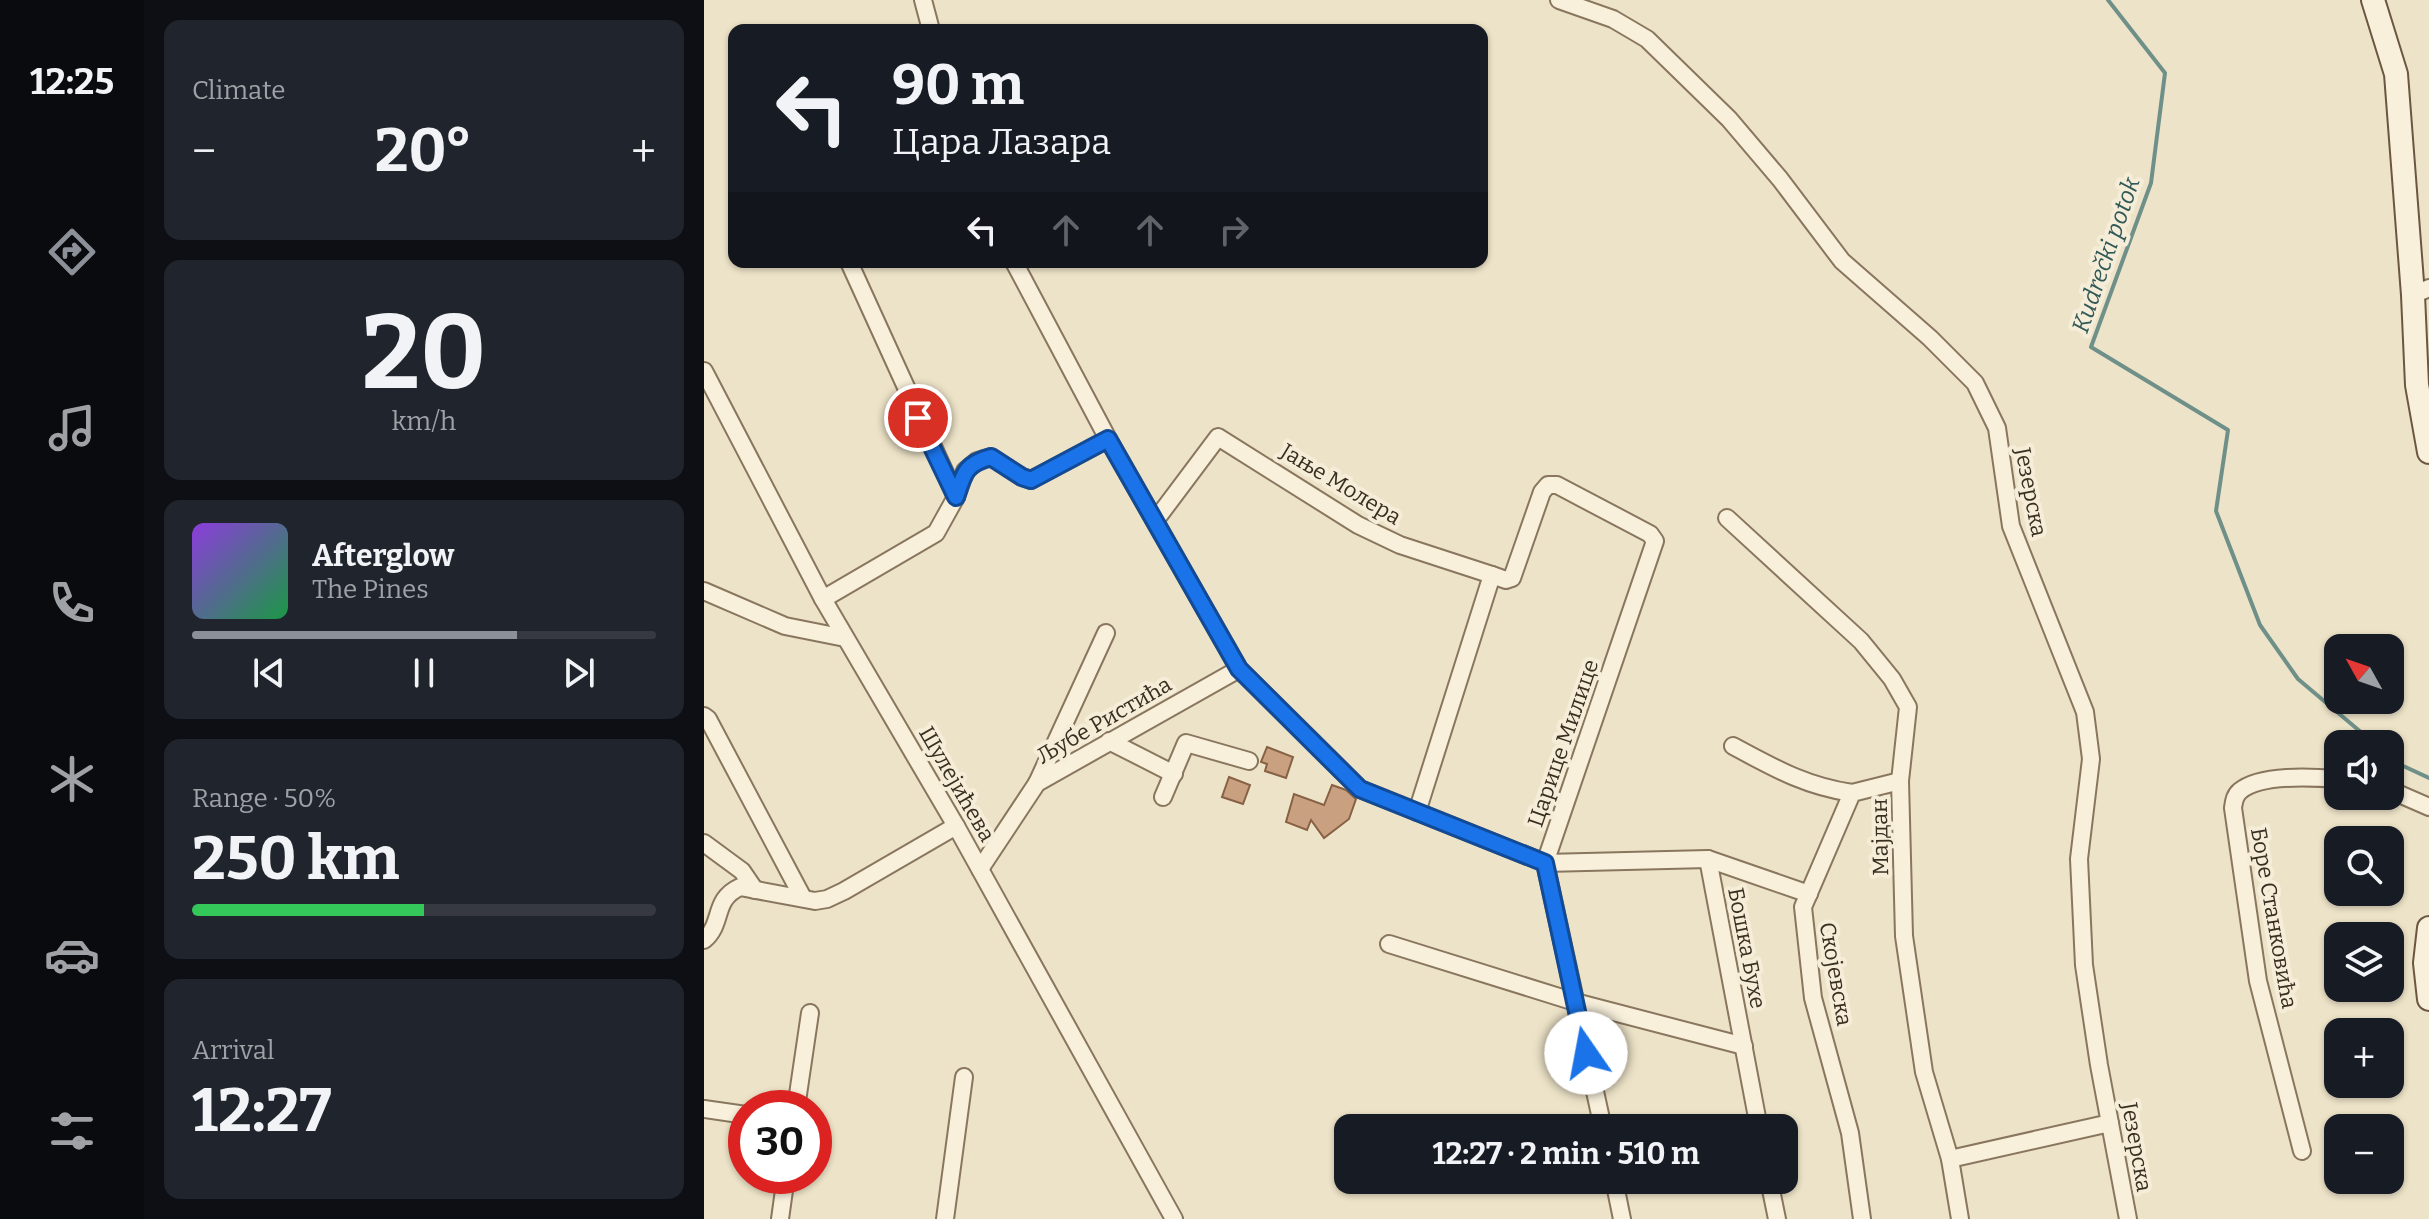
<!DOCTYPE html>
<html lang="en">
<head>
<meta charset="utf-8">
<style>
	body { margin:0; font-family:Bitter,serif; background:#20242c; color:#f1f3f6; height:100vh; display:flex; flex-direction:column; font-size:30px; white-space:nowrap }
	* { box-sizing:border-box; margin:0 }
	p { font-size:26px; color:#9ea1a6 }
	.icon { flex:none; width:44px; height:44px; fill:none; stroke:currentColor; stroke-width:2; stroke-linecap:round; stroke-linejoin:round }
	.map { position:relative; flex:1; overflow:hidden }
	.drawer { display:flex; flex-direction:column; gap:20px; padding:20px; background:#0d0f14; width:560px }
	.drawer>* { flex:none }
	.hud { position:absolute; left:24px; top:24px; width:760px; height:244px; border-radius:16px; box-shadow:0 2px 6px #0004; background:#171b24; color:#f1f3f6; overflow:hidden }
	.needle { width:52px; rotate:310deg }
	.fabs { position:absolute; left:1620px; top:634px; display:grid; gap:16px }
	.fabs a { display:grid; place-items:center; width:80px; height:80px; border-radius:16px; background:#171b24; box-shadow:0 2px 6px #0004; font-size:40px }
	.speed { position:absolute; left:24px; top:1090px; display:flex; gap:16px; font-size:40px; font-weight:700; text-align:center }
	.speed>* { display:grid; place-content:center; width:104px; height:104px; border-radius:50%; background:#171b24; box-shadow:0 2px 6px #0004; line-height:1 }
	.speed .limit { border:12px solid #d22; background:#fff; color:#111 }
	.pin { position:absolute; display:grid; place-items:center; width:68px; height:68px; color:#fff; margin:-34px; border:4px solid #fff; border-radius:50%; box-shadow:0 2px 8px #0007 }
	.me { position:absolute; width:88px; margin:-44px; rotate:348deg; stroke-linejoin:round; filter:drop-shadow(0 0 6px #0008) }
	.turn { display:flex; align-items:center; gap:28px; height:168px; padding:0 32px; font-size:36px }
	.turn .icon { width:104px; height:104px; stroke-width:2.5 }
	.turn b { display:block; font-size:56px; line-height:68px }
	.lanes { display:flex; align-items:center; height:76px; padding:0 32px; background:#0003; justify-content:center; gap:40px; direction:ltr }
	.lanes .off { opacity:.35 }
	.big { font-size:60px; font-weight:700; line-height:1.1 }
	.drawer .tile { flex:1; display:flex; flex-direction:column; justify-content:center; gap:12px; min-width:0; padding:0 28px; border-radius:16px; background:#20242c }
	.drawer .dial { align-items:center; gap:0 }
	.dial b { font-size:104px; line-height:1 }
	.song { display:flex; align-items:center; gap:24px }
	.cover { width:96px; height:96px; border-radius:12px; background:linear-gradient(135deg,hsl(270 70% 55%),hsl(140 70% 35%)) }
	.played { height:8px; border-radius:4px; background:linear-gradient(90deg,#8c9099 70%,#363941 70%) }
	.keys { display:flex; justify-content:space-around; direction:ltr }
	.heat { display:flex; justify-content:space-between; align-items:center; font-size:44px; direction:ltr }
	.charge { height:12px; border-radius:6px; background:linear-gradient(90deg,#34c759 50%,#363941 0) }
	.trip { position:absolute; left:630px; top:1114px; width:464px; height:80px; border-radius:16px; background:#171b24; box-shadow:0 2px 6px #0004; font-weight:700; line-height:80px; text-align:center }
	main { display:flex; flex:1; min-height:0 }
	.dock { display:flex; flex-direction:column; width:144px; justify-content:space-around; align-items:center; background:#090b0e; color:#9ea1a6 }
	.dock .icon { width:56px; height:56px }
	.dock .on { color:#8c9099 }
	.dock b { font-size:36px; color:#f1f3f6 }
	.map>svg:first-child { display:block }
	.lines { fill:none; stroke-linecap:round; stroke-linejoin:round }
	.stream { stroke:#6f9089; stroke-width:4 }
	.building { fill:#caa180; stroke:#876144; stroke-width:2 }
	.street-casing { stroke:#89765e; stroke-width:20 }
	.secondary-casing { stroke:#6b5741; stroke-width:26 }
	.street { stroke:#f8f0db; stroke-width:16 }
	.secondary { stroke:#f8f0db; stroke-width:22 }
	.route-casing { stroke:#114b97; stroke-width:20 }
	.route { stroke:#1a73e8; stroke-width:14 }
	.labels { text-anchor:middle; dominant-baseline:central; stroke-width:8; stroke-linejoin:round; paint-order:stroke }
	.street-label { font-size:22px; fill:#3a2e21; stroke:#f5edd8 }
	.water-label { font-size:24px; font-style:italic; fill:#315957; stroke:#f5edd8 }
</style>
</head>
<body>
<main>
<nav class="dock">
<b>12:25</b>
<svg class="icon on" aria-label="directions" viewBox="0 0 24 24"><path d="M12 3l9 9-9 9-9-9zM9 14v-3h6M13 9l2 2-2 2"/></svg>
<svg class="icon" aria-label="music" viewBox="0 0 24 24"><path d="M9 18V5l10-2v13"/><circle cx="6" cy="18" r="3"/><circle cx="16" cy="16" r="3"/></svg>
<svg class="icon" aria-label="phone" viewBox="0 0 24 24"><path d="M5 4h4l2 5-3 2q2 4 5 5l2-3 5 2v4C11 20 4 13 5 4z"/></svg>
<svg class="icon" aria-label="climate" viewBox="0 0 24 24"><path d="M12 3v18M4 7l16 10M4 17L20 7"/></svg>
<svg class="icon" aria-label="car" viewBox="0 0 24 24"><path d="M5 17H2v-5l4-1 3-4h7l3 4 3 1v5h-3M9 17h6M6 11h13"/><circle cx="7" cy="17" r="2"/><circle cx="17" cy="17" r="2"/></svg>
<svg class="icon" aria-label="filters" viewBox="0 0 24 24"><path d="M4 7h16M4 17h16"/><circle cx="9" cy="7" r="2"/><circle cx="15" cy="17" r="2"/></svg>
</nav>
<section class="drawer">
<div class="tile"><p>Climate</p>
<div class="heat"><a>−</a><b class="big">20°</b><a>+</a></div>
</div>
<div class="tile dial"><b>20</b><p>km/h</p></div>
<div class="tile">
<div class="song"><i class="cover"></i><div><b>Afterglow</b><p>The Pines</p></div></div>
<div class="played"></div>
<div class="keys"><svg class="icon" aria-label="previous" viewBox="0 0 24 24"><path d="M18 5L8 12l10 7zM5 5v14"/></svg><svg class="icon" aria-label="pause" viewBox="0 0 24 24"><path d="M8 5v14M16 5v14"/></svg><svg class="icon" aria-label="next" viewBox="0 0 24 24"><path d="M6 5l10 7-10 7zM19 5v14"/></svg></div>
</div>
<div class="tile"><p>Range · 50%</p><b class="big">250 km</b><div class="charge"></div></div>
<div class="tile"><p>Arrival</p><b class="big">12:27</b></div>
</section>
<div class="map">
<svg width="1725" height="1219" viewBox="0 0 1725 1219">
	<rect width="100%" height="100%" fill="#ede3c8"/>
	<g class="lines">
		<!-- stream -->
		<g class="stream">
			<path d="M1404,0L1461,73L1447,183L1387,347L1524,430L1512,511L1556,625L1594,679L1671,744"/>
			<path d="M1686,757L1695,764L1725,778"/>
		</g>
	</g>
	<!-- building -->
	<g class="building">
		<path d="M563,747L589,757L582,778L561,771L563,764L557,762Z"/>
		<path d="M525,777L546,785L539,804L518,797Z"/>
		<path d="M628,785L642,790L652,799L645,819L620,838L607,820L603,830L582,822L590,794L620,805Z"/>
	</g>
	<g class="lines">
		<defs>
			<g id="street">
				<path d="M219,0L227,30"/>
				<path d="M855,0L909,19L943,39L1025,119L1076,179L1138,261L1226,338L1271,383L1293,428L1307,526L1381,712L1387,759L1375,859L1380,965L1395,1065L1424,1219"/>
				<path d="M145,262L252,497"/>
				<path d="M310,262L404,439L535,669L656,789L841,863L1004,859L1105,894"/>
				<path d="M1709,295L1725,288"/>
				<path d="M0,371L119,599L252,826L470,1219"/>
				<path d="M1023,518L1157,641L1188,679L1204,707L1196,781L1200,936L1220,1072L1246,1159L1256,1219"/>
				<path d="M451,521L514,437L654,525L696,545L788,575L713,812"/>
				<path d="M788,575L802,580L808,578L838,492L844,485H853L946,534L951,541L841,863L899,1128"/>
				<path d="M0,591L81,626L141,638"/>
				<path d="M119,599L232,533L252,497L261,471L273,461L287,457L318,477L327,480L404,439"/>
				<path d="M0,716L4,719L99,898"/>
				<path d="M405,741L470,774"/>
				<path d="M1029,746C1070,768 1101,786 1148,793"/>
				<path d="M333,783L402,633"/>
				<path d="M1686,790L1725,807"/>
				<path d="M459,797L482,743L545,761"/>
				<path d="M0,843L38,871L51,890"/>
				<path d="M1004,859L1055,1128"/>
				<path d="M276,869L333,783L535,669"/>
				<path d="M0,940C20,923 8,900 36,887L111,901L123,899L140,891L252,826"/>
				<path d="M685,944L871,1002L1040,1046"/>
				<path d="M92,1108L106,1013"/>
				<path d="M0,1109L42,1115"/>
				<path d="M1598,1151L1554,981L1529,808C1530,802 1530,796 1536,791C1556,774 1608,777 1634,779"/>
				<path d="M1246,1159L1406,1123"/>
				<path d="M910,1180L918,1219"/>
				<path d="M1065,1180L1073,1219"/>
				<path d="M76,1219L82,1176"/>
				<path d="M241,1219L260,1077"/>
				<path d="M1158,1219L1146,1133L1109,998L1099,907L1148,793L1196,781"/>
			</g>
			<g id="secondary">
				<path d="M1669,0L1692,74L1709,295L1713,385L1725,452"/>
				<path d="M1725,928L1721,963L1725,999"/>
			</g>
		</defs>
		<!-- street casing -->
		<use href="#street" class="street-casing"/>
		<!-- secondary casing -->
		<use href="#secondary" class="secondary-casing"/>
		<!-- street -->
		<use href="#street" class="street"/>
		<!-- secondary -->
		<use href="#secondary" class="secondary"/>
	</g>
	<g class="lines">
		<defs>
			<path id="route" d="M214,418L252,497C260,473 261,464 287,457L318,477L327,480L404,439L535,669L656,789L841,863L882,1053"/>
		</defs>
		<!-- route casing -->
		<use href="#route" class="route-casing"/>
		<!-- route -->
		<use href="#route" class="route"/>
	</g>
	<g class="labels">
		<!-- street labels -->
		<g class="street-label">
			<text transform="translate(637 484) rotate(31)">Јање Молера</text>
			<text transform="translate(1327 492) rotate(79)">Језерска</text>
			<text transform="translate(400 720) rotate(-30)">Љубе Ристића</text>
			<text transform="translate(859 743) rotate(-71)">Царице Милице</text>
			<text transform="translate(253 784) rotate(60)">Шулејићева</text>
			<text transform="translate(1176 837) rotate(-91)">Мајдан</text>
			<text transform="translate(1570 918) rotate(80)">Боре Станковића</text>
			<text transform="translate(1043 948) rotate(79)">Бошка Бухе</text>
			<text transform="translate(1132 974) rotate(80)">Скојевска</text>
			<text transform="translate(1433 1147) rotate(80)">Језерска</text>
		</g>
		<!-- water labels -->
		<g class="water-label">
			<text transform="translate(1402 255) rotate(-71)">Kudrečki potok</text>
		</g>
	</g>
</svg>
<div class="fabs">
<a><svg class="needle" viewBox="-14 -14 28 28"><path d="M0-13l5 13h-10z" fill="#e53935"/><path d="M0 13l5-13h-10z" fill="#9ea1a6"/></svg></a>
<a><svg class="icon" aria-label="sound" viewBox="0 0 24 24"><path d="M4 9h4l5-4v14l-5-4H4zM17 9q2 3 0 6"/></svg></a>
<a><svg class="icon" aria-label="search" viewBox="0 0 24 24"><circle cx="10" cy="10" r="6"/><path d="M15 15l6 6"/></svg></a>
<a><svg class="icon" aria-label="layers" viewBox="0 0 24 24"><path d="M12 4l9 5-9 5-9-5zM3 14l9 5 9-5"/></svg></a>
<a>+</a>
<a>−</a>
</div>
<div class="speed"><div class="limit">30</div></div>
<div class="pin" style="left:214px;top:418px;background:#d93025"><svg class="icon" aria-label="arrive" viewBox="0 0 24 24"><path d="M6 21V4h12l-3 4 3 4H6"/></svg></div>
<svg class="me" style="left:882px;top:1053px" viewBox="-20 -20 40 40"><circle r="19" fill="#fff"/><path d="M0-13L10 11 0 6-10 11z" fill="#1a73e8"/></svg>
<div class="trip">12:27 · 2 min · 510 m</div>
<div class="hud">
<div class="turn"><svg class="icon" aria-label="left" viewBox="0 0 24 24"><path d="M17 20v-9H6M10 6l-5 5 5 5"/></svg><div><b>90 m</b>Цара Лазара</div></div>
<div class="lanes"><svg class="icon" aria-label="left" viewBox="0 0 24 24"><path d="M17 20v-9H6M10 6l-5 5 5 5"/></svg><svg class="icon off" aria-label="ahead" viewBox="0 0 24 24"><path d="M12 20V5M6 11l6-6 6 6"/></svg><svg class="icon off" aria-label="ahead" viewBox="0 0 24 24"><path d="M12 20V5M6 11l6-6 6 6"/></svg><svg class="icon off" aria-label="right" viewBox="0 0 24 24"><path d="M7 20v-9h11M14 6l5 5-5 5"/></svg></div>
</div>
</div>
</main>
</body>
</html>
